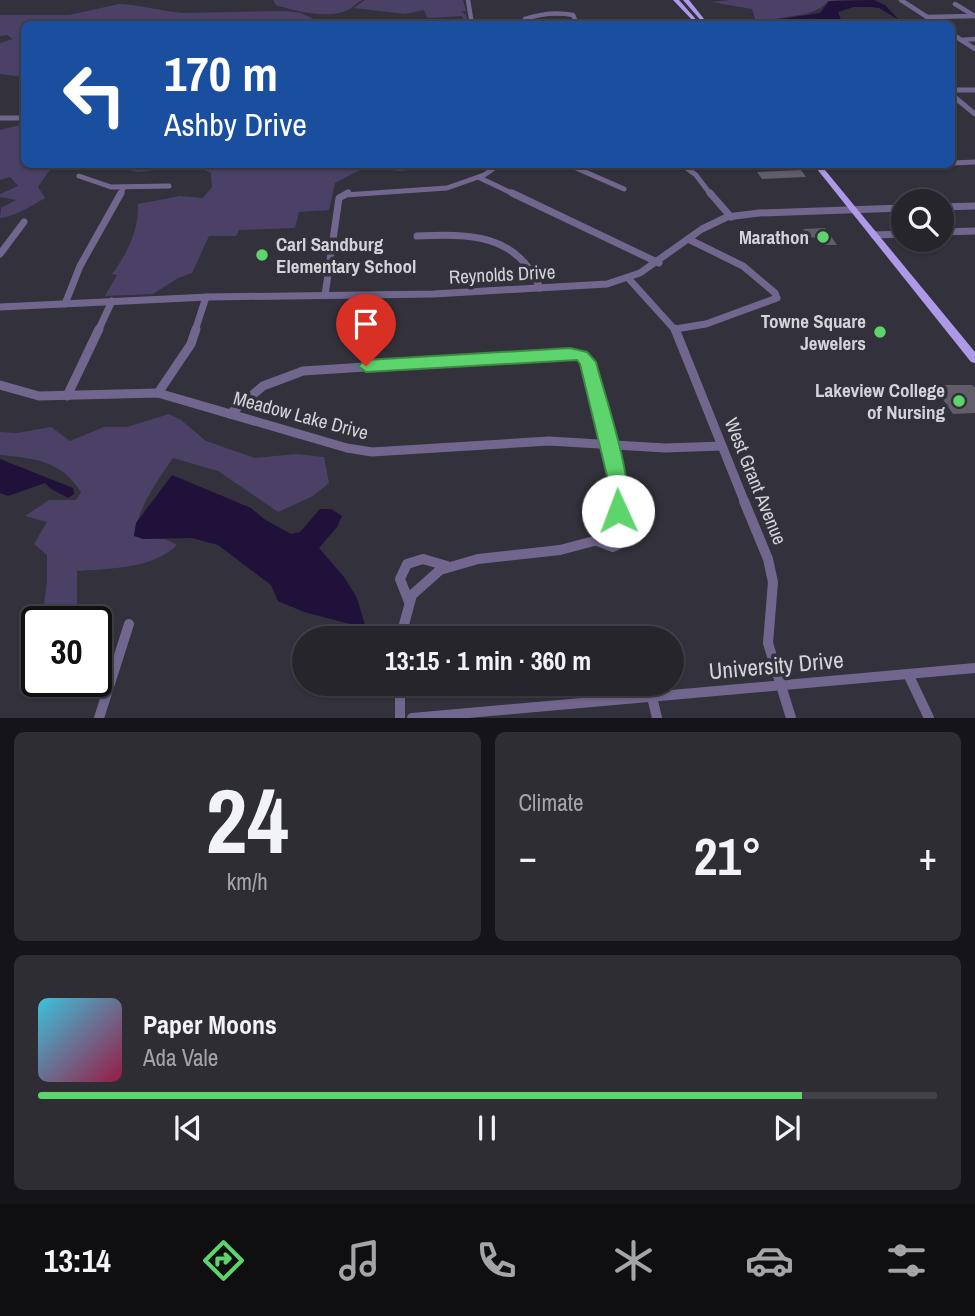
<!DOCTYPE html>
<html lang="en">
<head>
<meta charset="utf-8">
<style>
	body { margin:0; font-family:"Archivo Narrow",sans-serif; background:#2e2d34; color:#f1f3f6; height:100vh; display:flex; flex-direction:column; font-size:26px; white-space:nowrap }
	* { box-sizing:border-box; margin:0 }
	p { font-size:23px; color:#a4a5a9 }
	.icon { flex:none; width:38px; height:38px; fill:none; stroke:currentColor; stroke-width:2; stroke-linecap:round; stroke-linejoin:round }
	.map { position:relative; height:718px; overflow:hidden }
	.details { display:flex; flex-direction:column; gap:14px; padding:14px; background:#151418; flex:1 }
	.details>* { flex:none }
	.top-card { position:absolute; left:21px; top:21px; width:934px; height:147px; border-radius:10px; box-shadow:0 2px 5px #0004,0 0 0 2px #424248; background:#1a4fa0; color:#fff; overflow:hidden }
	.controls { position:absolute; left:891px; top:189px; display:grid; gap:14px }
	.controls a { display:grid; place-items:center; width:63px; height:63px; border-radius:50%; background:#26252c; box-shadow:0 2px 5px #0004,0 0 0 2px #424248; font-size:35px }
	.speed { position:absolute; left:21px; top:606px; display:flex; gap:14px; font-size:35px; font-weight:700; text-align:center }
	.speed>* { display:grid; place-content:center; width:91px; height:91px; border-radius:50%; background:#26252c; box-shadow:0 2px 5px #0004,0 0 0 2px #424248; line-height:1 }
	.speed .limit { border:4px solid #111; border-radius:10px; background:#fff; color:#111 }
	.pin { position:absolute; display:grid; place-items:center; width:60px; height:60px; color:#fff; margin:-72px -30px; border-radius:50% 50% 50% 0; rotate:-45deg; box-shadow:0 0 7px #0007 }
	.pin .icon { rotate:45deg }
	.me { position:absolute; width:77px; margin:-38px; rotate:358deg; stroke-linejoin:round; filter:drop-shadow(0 0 5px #0008) }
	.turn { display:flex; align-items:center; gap:24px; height:147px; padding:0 28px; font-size:32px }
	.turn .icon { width:91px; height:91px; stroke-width:2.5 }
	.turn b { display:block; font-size:49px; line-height:60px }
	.big { font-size:52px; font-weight:800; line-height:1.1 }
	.details .widget { flex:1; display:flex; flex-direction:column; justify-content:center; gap:10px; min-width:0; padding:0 24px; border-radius:10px; background:#2e2d34 }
	.details .dial { align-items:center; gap:0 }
	.dial b { font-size:91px; line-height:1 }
	.song { display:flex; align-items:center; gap:21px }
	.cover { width:84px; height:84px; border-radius:10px; background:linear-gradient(135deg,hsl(190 70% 55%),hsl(340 70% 35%)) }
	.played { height:7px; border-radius:4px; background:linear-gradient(90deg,#5ed56c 85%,#424248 85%) }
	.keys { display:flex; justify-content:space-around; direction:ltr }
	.heat { display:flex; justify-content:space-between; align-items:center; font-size:38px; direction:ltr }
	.details .tiles { flex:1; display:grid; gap:14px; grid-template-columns:1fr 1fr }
	.widget:last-child { grid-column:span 2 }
	.trip { position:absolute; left:292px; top:626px; width:392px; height:70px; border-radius:35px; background:#26252c; box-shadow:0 2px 5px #0004,0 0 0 2px #424248; font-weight:800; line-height:70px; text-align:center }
	.tabs { display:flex; height:112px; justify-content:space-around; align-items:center; background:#0f0f12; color:#a4a5a9 }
	.tabs .icon { width:49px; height:49px }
	.tabs .active { color:#5ed56c }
	.tabs b { font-size:32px; color:#f1f3f6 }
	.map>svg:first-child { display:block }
	.green { fill:#4b4167 }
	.water { fill:#20113b }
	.building { fill:#615e69 }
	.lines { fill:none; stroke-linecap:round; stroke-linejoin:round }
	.minor-far4 { stroke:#71678e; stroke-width:4.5 }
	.minor-far3 { stroke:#71678e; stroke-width:5 }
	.minor-far2 { stroke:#71678e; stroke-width:7 }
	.minor-far1 { stroke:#71678e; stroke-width:9 }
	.minor { stroke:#71678e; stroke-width:10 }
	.major { fill:#ae99e9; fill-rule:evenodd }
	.route { fill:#5ed56c; stroke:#3d8a46; stroke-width:2 }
	.poi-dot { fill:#5ed56c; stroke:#33313b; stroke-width:2.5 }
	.labels { text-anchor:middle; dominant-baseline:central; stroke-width:7; stroke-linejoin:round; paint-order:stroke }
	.poi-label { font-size:19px; font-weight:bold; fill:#d4d3d9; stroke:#33313b; text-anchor:end }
	.street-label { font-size:19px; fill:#d4d3d9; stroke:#33313b }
	.near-street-label { font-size:23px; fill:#d4d3d9; stroke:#33313b }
</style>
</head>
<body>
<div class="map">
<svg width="975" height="718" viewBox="0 0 975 718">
	<rect width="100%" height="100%" fill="#33313b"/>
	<!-- green -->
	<g class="green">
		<path d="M273,0H362C355,4 350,10 343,12C324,18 294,11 276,5Z"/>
		<path d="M365,0H463L466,11H461L466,15L468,24H435L442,21L464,20L462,16L430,18L427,17L424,10L405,14L354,8Z"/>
		<path d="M731,0H852L828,1C814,19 784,14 763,22L765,24L756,21L752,9L711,2Z"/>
		<path d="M119,4C141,5 161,11 183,13L286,11L301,13L317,21L318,24H24V77L0,74V43L13,39L7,35L0,36V15H69Z"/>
		<path d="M24,124V164L58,165L49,171L38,187L45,198C32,206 15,216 0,218L1,208L16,200L0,197V194L18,186L10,177L0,180V130Z"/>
		<path d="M105,165L417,164V165C401,179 384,164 367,168C356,171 345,178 335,183L329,210L299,212L295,228L239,230L236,236H209L192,273L178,278L153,294L105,296L117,275L112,274C127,254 139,230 138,204L180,196L203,198L212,187L211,173L195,166L138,172Z"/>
		<path d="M169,414L181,420L206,441L255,458L296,454L324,457L329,483L313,496L278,512L218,471L173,458C157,481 138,508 134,536L165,539L177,545C150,570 111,568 77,571V621H42L47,581V555L34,544L47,522L25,516L49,500H76L81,492C62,461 34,458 0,455V432L17,433L51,427L70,441L104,427H127Z"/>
	</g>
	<!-- water -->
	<g class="water">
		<path d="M874,0L885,5L899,20L879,8L871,7H854L838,12L842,22C828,19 816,18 801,19C787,20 776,28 762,22L820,13L829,1Z"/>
		<path d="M0,459L73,488L74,494L68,498L51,489L45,483L8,496L0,493Z"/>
		<path d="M172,475L251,508L264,519L291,534L300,532L320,509H331L342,516L337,527L319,548L344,577L357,598L369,639H360L350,624L304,612L278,601L271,585L218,545L192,538L143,539L134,536L136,523Z"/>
	</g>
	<!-- building -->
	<g class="building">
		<path d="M801,170L806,177L762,179L757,172Z"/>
		<path d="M825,228L837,245H823L818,238L808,237L803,229Z"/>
		<path d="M933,385H972L975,388V413L953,414Z"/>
	</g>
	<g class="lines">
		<!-- minor-far4 -->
		<g class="minor-far4">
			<path d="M468,0L472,24"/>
			<path d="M901,0L938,24"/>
			<path d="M955,4L975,16"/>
			<path d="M927,17L975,16"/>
			<path d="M525,24V19C540,14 557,12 573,15L577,24"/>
			<path d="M952,34L975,49"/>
			<path d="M961,40L975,39"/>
		</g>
		<!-- minor-far3 -->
		<g class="minor-far3">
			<path d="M952,90H975"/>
			<path d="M952,95L975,114"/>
			<path d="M0,118H24"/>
			<path d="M952,163L975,162"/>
			<path d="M567,164L624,189"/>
			<path d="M681,164L696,175L711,195"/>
			<path d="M818,167L901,164"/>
			<path d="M79,176L111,187L169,186"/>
			<path d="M480,178L516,195"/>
			<path d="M120,195L124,187"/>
			<path d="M345,195L447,188L484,175L500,164"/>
		</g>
		<!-- minor-far2 -->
		<g class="minor-far2">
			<path d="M512,193L659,263"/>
			<path d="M710,193L731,217"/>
			<path d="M942,207L975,206"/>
			<path d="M942,232L975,231"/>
			<path d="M874,235L903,234"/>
			<path d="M417,236C469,234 517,233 540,288"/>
			<path d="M0,254L24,222"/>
			<path d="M629,279L676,331"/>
			<path d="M325,295L339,198L348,193"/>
			<path d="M65,304L80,266L121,193"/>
			<path d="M0,307L208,297L434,294L607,284L640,273L702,229L727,217L759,213L903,208"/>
			<path d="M675,329L706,324L777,298L775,293L743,266L688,239"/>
			<path d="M98,331L112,301"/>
			<path d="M195,331L206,297"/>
		</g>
		<!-- minor-far1 -->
		<g class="minor-far1">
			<path d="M675,329L745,503"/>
			<path d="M0,385L39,396L158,393L347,448L372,452L549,441L665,448L722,446"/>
			<path d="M158,393L191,344L196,329"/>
			<path d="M67,396L99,329"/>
			<path d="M230,414L263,386L303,371L570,354L586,358L619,484L617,503"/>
		</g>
		<!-- minor -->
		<g class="minor">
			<path d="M744,501L768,559L773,582L768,643L791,718"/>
			<path d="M595,540L613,547L631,539L633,528L618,511"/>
			<path d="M409,602L400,579L407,564L423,559L447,566"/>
			<path d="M400,639L412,595L440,570L478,559L560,550L594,541L615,521L617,501"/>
			<path d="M908,674L929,718"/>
			<path d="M400,684V718"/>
			<path d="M652,697L657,718"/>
			<path d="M99,718L129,624"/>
			<path d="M412,718L975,668"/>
		</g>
		<!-- major -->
		<g class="major">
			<path d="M673,0H679L700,24H696Z"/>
			<path d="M683,0H689L708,24H704Z"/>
			<path d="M813,164H820L975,352V363L971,362Z"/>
		</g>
	</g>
	<!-- route -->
	<path class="route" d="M570,348L587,352L596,362C604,394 638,490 625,517L618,519L611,517L608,511L609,484L580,364L577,360L366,372L358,366L366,360Z"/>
	<!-- markers -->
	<g class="poi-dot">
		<circle cx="823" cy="237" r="7"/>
		<circle cx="262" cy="255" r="7"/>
		<circle cx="880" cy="332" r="7"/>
		<circle cx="959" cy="401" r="7"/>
	</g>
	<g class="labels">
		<!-- poi labels -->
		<g class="poi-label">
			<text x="809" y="237">Marathon</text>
			<text x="276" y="244" text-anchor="start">Carl Sandburg<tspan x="276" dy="22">Elementary School</tspan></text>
			<text x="866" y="321">Towne Square<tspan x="866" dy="22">Jewelers</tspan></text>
			<text x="945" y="390">Lakeview College<tspan x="945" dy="22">of Nursing</tspan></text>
		</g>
		<!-- street labels -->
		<g class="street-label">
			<text transform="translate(502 274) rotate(-3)">Reynolds Drive</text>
			<text transform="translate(301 415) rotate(15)">Meadow Lake Drive</text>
			<text transform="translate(756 481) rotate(68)">West Grant Avenue</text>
		</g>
		<!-- near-street labels -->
		<g class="near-street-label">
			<text transform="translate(776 665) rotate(-5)">University Drive</text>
		</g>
	</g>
</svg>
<div class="controls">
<a><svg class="icon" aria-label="search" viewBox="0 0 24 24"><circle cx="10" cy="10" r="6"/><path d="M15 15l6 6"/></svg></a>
</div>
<div class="speed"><div class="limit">30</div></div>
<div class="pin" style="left:366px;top:366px;background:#d93025"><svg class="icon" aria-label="arrive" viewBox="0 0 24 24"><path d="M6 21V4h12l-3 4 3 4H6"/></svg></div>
<svg class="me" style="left:618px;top:511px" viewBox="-20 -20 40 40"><circle r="19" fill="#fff"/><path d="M0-13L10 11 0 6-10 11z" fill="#5ed56c"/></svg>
<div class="trip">13:15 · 1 min · 360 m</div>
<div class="top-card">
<div class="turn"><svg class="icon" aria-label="left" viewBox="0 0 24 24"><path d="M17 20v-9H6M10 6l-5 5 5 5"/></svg><div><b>170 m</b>Ashby Drive</div></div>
</div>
</div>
<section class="details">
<div class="tiles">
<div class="widget dial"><b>24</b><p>km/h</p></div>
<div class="widget"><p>Climate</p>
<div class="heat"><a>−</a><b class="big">21°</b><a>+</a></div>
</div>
<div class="widget">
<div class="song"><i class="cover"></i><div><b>Paper Moons</b><p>Ada Vale</p></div></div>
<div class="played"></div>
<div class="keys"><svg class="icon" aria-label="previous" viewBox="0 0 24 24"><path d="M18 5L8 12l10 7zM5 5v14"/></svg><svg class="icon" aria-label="pause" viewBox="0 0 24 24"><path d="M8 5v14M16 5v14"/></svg><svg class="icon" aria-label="next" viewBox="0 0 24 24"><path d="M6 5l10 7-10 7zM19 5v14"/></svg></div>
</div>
</div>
</section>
<nav class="tabs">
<b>13:14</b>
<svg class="icon active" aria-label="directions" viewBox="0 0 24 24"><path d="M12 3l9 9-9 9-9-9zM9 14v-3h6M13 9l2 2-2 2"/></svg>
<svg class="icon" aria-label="music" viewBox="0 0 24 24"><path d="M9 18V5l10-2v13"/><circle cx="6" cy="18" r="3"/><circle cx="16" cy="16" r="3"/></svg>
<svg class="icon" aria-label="phone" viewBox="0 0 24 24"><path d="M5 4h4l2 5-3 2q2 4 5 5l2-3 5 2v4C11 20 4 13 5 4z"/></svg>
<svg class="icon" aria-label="climate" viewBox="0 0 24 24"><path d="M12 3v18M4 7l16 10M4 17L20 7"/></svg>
<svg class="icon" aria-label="car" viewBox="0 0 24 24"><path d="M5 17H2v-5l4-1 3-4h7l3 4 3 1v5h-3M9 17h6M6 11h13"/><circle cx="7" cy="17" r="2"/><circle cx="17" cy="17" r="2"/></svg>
<svg class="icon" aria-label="filters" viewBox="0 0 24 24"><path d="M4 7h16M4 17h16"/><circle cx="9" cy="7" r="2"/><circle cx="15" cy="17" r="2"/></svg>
</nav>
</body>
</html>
